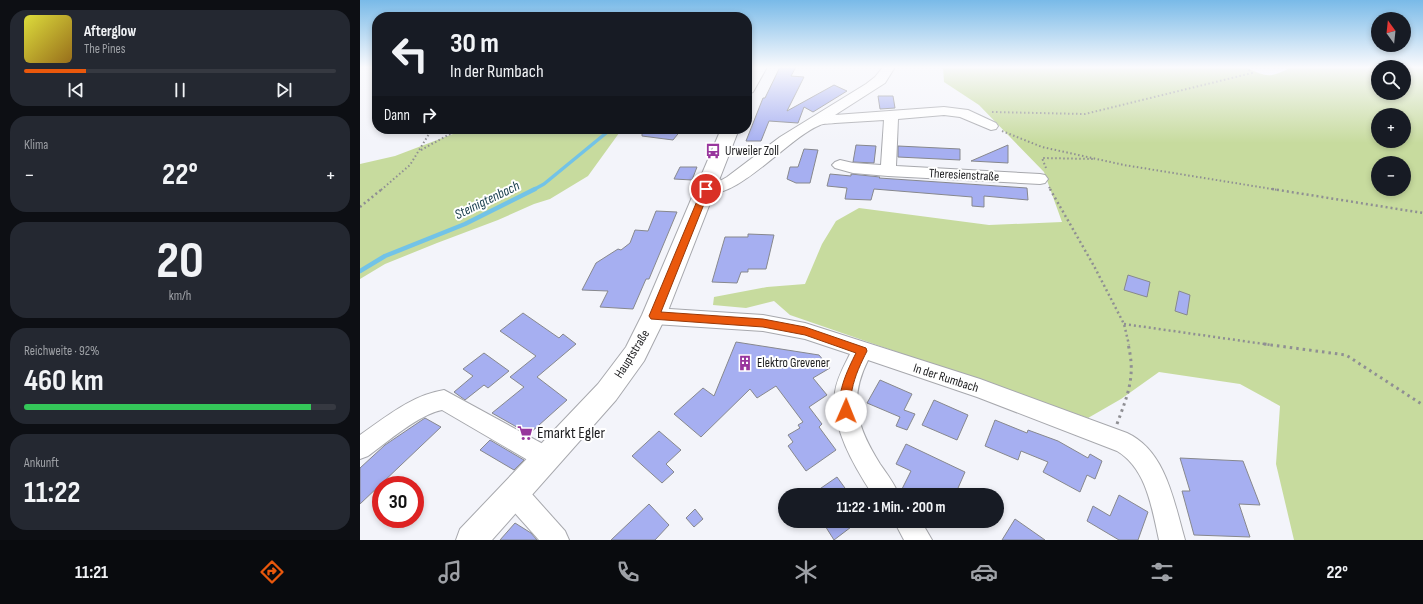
<!DOCTYPE html>
<html lang="de">
<head>
<meta charset="utf-8">
<style>
	body { margin:0; font-family:"Sofia Sans Condensed",sans-serif; background:#242831; color:#f1f3f6; height:100vh; display:flex; flex-direction:column; font-size:15px; white-space:nowrap }
	* { box-sizing:border-box; margin:0 }
	p { font-size:13px; color:#9ea1a6 }
	.icon { flex:none; width:22px; height:22px; fill:none; stroke:currentColor; stroke-width:2; stroke-linecap:round; stroke-linejoin:round }
	.map { position:relative; flex:1; overflow:hidden }
	.drawer { display:flex; flex-direction:column; gap:10px; padding:10px; background:#0d0f14; width:360px }
	.drawer>* { flex:none }
	.banner { position:absolute; left:12px; top:12px; width:380px; height:122px; border-radius:16px; box-shadow:0 2px 6px #0003; background:#171b24; color:#f1f3f6; overflow:hidden }
	.needle { width:26px; rotate:345deg }
	.tools { position:absolute; left:1011px; top:12px; display:grid; gap:8px }
	.tools a { display:grid; place-items:center; width:40px; height:40px; border-radius:50%; background:#171b24; box-shadow:0 2px 6px #0003; font-size:20px }
	.speed { position:absolute; left:12px; top:476px; display:flex; gap:8px; font-size:20px; font-weight:700; text-align:center }
	.speed>* { display:grid; place-content:center; width:52px; height:52px; border-radius:50%; background:#171b24; box-shadow:0 2px 6px #0003; line-height:1 }
	.speed .limit { border:6px solid #d22; background:#fff; color:#111 }
	.pin { position:absolute; display:grid; place-items:center; width:34px; height:34px; color:#fff; margin:-17px; border:2px solid #fff; border-radius:50%; box-shadow:0 1px 4px #0007 }
	.me { position:absolute; width:44px; margin:-22px; rotate:1deg; stroke-linejoin:round; filter:drop-shadow(0 0 3px #0008) }
	.turn { display:flex; align-items:center; gap:14px; height:84px; padding:0 12px; font-size:18px }
	.turn .icon { width:52px; height:52px; stroke-width:2.5 }
	.turn b { display:block; font-size:28px; line-height:34px }
	.then { display:flex; align-items:center; height:38px; padding:0 12px; background:#0003; gap:8px; font-size:15px }
	.big { font-size:30px; font-weight:700; line-height:1.1 }
	.drawer .widget { flex:1; display:flex; flex-direction:column; justify-content:center; gap:6px; min-width:0; padding:0 14px; border-radius:16px; background:#242831 }
	.drawer .dial { align-items:center; gap:0 }
	.dial b { font-size:52px; line-height:1 }
	.song { display:flex; align-items:center; gap:12px }
	.cover { width:48px; height:48px; border-radius:6px; background:linear-gradient(135deg,hsl(60 70% 55%),hsl(40 70% 35%)) }
	.played { height:4px; border-radius:2px; background:linear-gradient(90deg,#ea580c 20%,#363941 20%) }
	.keys { display:flex; justify-content:space-around; direction:ltr }
	.heat { display:flex; justify-content:space-between; align-items:center; font-size:22px; direction:ltr }
	.charge { height:6px; border-radius:3px; background:linear-gradient(90deg,#34c759 92%,#363941 0) }
	.trip { position:absolute; left:418px; top:488px; width:226px; height:40px; border-radius:20px; background:#171b24; box-shadow:0 2px 6px #0003; font-weight:700; line-height:40px; text-align:center }
	.menu { display:flex; height:64px; justify-content:space-around; align-items:center; background:#090b0e; color:#9ea1a6 }
	.menu .icon { width:28px; height:28px }
	.menu .active { color:#ea580c }
	.menu b { font-size:18px; color:#f1f3f6 }
	main { display:flex; flex:1; min-height:0 }
	.map>svg:first-child { display:block }
	.green { fill:#c7db9e; fill-rule:evenodd }
	.lines { fill:none; stroke-linecap:round; stroke-linejoin:round }
	.stream-far1 { stroke:#72c3e7; stroke-width:3.5 }
	.stream { stroke:#72c3e7; stroke-width:4.5 }
	.building { fill:#a6aff1; stroke:#87888d }
	.minor-casing { stroke:#a7a8ad; stroke-width:2 }
	.major-casing { stroke:#a7a8ad; stroke-width:2 }
	.path-far2 { stroke:#8f8f93; stroke-width:2; stroke-dasharray:1.5 2.5; stroke-linecap:butt }
	.path-far1 { stroke:#8f8f93; stroke-width:2.5; stroke-dasharray:2 3; stroke-linecap:butt }
	.path { stroke:#8f8f93; stroke-width:3; stroke-dasharray:2.5 4; stroke-linecap:butt }
	.minor { fill:#fff; fill-rule:evenodd }
	.major { fill:#fff; fill-rule:evenodd }
	.route { fill:#ea580c; stroke:#983908 }
	.labels { text-anchor:middle; dominant-baseline:central; stroke-width:4; stroke-linejoin:round; paint-order:stroke }
	.poi-label { font-size:13px; fill:#1d1d1f; stroke:#fff; text-anchor:start }
	.street-label { font-size:13px; fill:#1d1d1f; stroke:#fff }
	.water-label { font-size:14px; font-style:italic; fill:#1b404f; stroke:#fff }
	.near-poi-label { font-size:16px; fill:#1d1d1f; stroke:#fff; text-anchor:start }
</style>
</head>
<body>
<main>
<section class="drawer">
<div class="widget">
<div class="song"><i class="cover"></i><div><b>Afterglow</b><p>The Pines</p></div></div>
<div class="played"></div>
<div class="keys"><svg class="icon" aria-label="previous" viewBox="0 0 24 24"><path d="M18 5L8 12l10 7zM5 5v14"/></svg><svg class="icon" aria-label="pause" viewBox="0 0 24 24"><path d="M8 5v14M16 5v14"/></svg><svg class="icon" aria-label="next" viewBox="0 0 24 24"><path d="M6 5l10 7-10 7zM19 5v14"/></svg></div>
</div>
<div class="widget"><p>Klima</p>
<div class="heat"><a>−</a><b class="big">22°</b><a>+</a></div>
</div>
<div class="widget dial"><b>20</b><p>km/h</p></div>
<div class="widget"><p>Reichweite · 92%</p><b class="big">460 km</b><div class="charge"></div></div>
<div class="widget"><p>Ankunft</p><b class="big">11:22</b></div>
</section>
<div class="map">
<svg width="1063" height="540" viewBox="0 0 1063 540">
	<rect width="100%" height="100%" fill="#f3f4fa"/>
	<!-- green -->
	<g class="green">
		<path d="M583,67H885C909,78 909,78 932,67H1063V540H934L916,464L920,406L880,384L799,372L761,399L728,418L430,315L414,301L386,308L353,305L354,297L407,287L445,284L462,244L476,221L499,208L629,225L702,222L684,172L619,105L584,82ZM1018,67H1044V93H1018ZM1018,115H1044V141H1018ZM1018,163H1044V189H1018Z"/>
		<path d="M106,129H262L228,176L190,199L174,204L138,220L77,243L25,264L0,279V164L35,156Z"/>
	</g>
	<g class="lines">
		<!-- stream-far1 -->
		<path class="stream-far1" d="M173,190L184,184L251,129"/>
		<!-- stream -->
		<path class="stream" d="M0,271L25,256L105,224L175,189"/>
	</g>
	<!-- building -->
	<g class="building">
		<path d="M420,67H436L431,76L444,77L427,111L474,85L487,91L453,112L444,107L438,123L409,121L401,141H386L403,98H405Z"/>
		<path d="M518,96H533L535,108L520,109Z"/>
		<path d="M282,129H322L313,140L282,136Z"/>
		<path d="M496,145L516,146L514,163L493,162Z"/>
		<path d="M648,145V163L611,161Z"/>
		<path d="M538,146L600,149V160L538,157Z"/>
		<path d="M444,149L458,150L450,183H436L427,179L430,167H438Z"/>
		<path d="M320,167H337L332,180L314,179Z"/>
		<path d="M470,174L491,176V174L520,177L519,178L667,188L668,200L624,196V207L612,206V197L514,189L511,200L485,199L487,188L467,186Z"/>
		<path d="M296,211L317,212L289,279H286L273,309L240,307L248,291L222,290L236,263L258,249L261,250L270,243L275,230L288,231Z"/>
		<path d="M388,234L414,235L406,269H388V272H381L377,283L352,282L365,237H388Z"/>
		<path d="M768,275L790,282L787,297L764,290Z"/>
		<path d="M819,291L830,295L827,315L815,311Z"/>
		<path d="M163,313L199,338L203,334L216,344L177,377L207,400L169,434L132,413L164,387L150,377L176,356L140,331Z"/>
		<path d="M376,342L459,355L470,368L453,378L467,395L449,407L462,424L459,427L476,450L446,471L428,446L433,442L428,435L440,428L438,425L443,422L416,386L397,398L390,389L341,437L314,414L343,388L354,396Z"/>
		<path d="M124,353L149,371L128,388L124,385L105,400L94,392L113,376L103,369Z"/>
		<path d="M520,380L552,394L544,410L555,414L547,430L536,426L540,417L507,403Z"/>
		<path d="M574,400L608,415L597,440L562,425Z"/>
		<path d="M65,418L81,427L0,504V468L25,445Z"/>
		<path d="M635,420L667,433L668,430L698,441L728,458L730,454L742,461L735,479L727,475L720,492L683,472L688,462L661,451L658,460L625,446Z"/>
		<path d="M299,431L321,450L306,464L314,472L302,483L272,456Z"/>
		<path d="M130,440L164,460L154,470L120,450Z"/>
		<path d="M546,444L605,472L595,495H553L542,489L551,471L536,464Z"/>
		<path d="M820,458L883,461L900,505L879,504L890,537L834,535L822,491H830Z"/>
		<path d="M477,477L490,495H451Z"/>
		<path d="M759,495L788,512L778,540H759L727,521L733,506L750,516Z"/>
		<path d="M289,504L309,525L295,540H251Z"/>
		<path d="M335,509L343,519L334,527L326,518Z"/>
		<path d="M655,519L685,540H642Z"/>
		<path d="M462,521H499L474,540Z"/>
		<path d="M155,523L171,533L177,540H140Z"/>
	</g>
	<g class="lines">
		<defs>
			<g id="minor">
				<path d="M523,67H535L525,83L475,115L584,107L608,110L636,123L638,126L636,129L631,130L600,117L584,115L538,119L536,166L680,174L685,175L688,179L685,183L680,184L528,176L493,173L475,168L472,165L475,162L480,160L493,163L521,165L524,120C508,121 491,122 475,123C470,124 464,123 460,125C426,139 376,203 340,193L338,189L340,185L358,182L367,177L420,137L506,84L515,77Z"/>
				<path d="M294,308L403,315L445,323L620,379L767,433C806,451 814,502 825,540H799C792,509 787,469 757,451L617,397L508,360C488,400 497,427 520,464C527,474 534,483 539,495H513C494,466 471,427 475,392C477,378 484,366 490,354L445,339L403,331L294,324L287,321L284,316L287,311Z"/>
				<path d="M84,390L194,450L198,458L194,466L186,469L178,466L82,410C60,414 27,442 8,456L0,459V435C26,417 52,395 84,390Z"/>
				<path d="M154,481L163,484L205,531L209,540H179L145,502L142,493L145,484Z"/>
				<path d="M534,521H561L572,540H544Z"/>
			</g>
			<g id="major">
				<path d="M391,67H407L393,92L387,94V75Z"/>
				<path d="M361,129H379L306,316L284,361L256,400L132,540H96L100,529L238,384L266,347L282,315Z"/>
			</g>
		</defs>
		<!-- minor casing -->
		<use href="#minor" class="minor-casing"/>
		<!-- major casing -->
		<use href="#major" class="major-casing"/>
		<!-- path-far2 -->
		<g class="path-far2">
			<path d="M632,112L725,114L892,73L886,67"/>
			<path d="M642,131L682,147L764,165L918,190"/>
			<path d="M61,150L99,129"/>
			<path d="M686,168L682,158L734,159"/>
			<path d="M689,187L691,190"/>
			<path d="M21,190L50,165L72,129"/>
		</g>
		<!-- path-far1 -->
		<g class="path-far1">
			<path d="M690,189L734,266L764,324L769,345"/>
			<path d="M912,189L1063,213"/>
			<path d="M0,207L22,189"/>
			<path d="M764,324L911,345"/>
		</g>
		<!-- path -->
		<g class="path">
			<path d="M904,344L986,355L1063,405"/>
			<path d="M757,424C768,394 776,376 768,344"/>
		</g>
		<!-- minor -->
		<use href="#minor" class="minor"/>
		<!-- major -->
		<use href="#major" class="major"/>
	</g>
	<!-- sky -->
	<linearGradient id="sky" x2="0" y2="1"><stop stop-color="#79bae8"/><stop offset="0.47" stop-color="#fafafd"/><stop offset="1" stop-color="#fafafd" stop-opacity="0"/></linearGradient>
	<rect width="1063" height="143" fill="url(#sky)"/>
	<!-- route -->
	<path class="route" d="M346,186L350,189L301,312L403,319L445,327L506,348L507,351C501,363 495,375 492,390C490,398 493,407 490,415L486,416L482,415C474,397 488,369 496,353L445,335L403,327L291,319L289,316L342,189Z"/>
	<!-- icons -->
	<defs>
		<symbol id="bus-bare" viewBox="-9 -9 18 18"><path d="M-5-6H5V4H4V6H2V4H-2V6H-4V4H-5ZM-3.5-4V0h7V-4ZM-3.5 1.2v1.5H-2V1.2ZM2 1.2v1.5H3.5V1.2Z" fill="#98369d" stroke="#fff" stroke-width="2.5" paint-order="stroke"/></symbol>
		<symbol id="building-bare" viewBox="-9 -9 18 18"><path d="M-4-6H4V6H1V3H-1V6H-4ZM-2.5-4.3h1.7v1.8h-1.7ZM.8-4.3h1.7v1.8H.8ZM-2.5-1h1.7V.8h-1.7ZM.8-1h1.7V.8H.8Z" fill="#98369d" stroke="#fff" stroke-width="2.5" paint-order="stroke"/></symbol>
		<symbol id="supermarket-bare" viewBox="-9 -9 18 18"><path d="M-6-5.5h2.5l.6 2H6L4.5 2H-2.5L-4.4-4H-6ZM-1.5 3.2a1.3 1.3 0 1 0 .1 0ZM3 3.2a1.3 1.3 0 1 0 .1 0Z" fill="#98369d" stroke="#fff" stroke-width="2.5" paint-order="stroke"/></symbol>
	</defs>
	<g fill-rule="evenodd">
		<use href="#bus-bare" x="342" y="140" width="22" height="22"/>
		<use href="#building-bare" x="374" y="352" width="22" height="22"/>
		<use href="#supermarket-bare" x="154" y="422" width="22" height="22"/>
	</g>
	<g class="labels">
		<!-- poi labels -->
		<g class="poi-label">
			<text x="365" y="151">Urweiler Zoll</text>
			<text x="397" y="363">Elektro Grevener</text>
		</g>
		<!-- street labels -->
		<g class="street-label">
			<text transform="translate(604 175) rotate(3)">Theresienstraße</text>
			<text transform="translate(272 354) rotate(-58)">Hauptstraße</text>
			<text transform="translate(586 378) rotate(18)">In der Rumbach</text>
		</g>
		<!-- water labels -->
		<g class="water-label">
			<text transform="translate(127 200) rotate(-26)">Steinigtenbach</text>
		</g>
		<!-- near-poi labels -->
		<g class="near-poi-label">
			<text x="177" y="433">Emarkt Egler</text>
		</g>
	</g>
</svg>
<div class="tools">
<a><svg class="needle" viewBox="-14 -14 28 28"><path d="M0-13l5 13h-10z" fill="#e53935"/><path d="M0 13l5-13h-10z" fill="#9ea1a6"/></svg></a>
<a><svg class="icon" aria-label="search" viewBox="0 0 24 24"><circle cx="10" cy="10" r="6"/><path d="M15 15l6 6"/></svg></a>
<a>+</a>
<a>−</a>
</div>
<div class="speed"><div class="limit">30</div></div>
<div class="pin" style="left:346px;top:189px;background:#d93025"><svg class="icon" aria-label="arrive" viewBox="0 0 24 24"><path d="M6 21V4h12l-3 4 3 4H6"/></svg></div>
<svg class="me" style="left:486px;top:411px" viewBox="-20 -20 40 40"><circle r="19" fill="#fff"/><path d="M0-13L10 11 0 6-10 11z" fill="#ea580c"/></svg>
<div class="trip">11:22 · 1 Min. · 200 m</div>
<div class="banner">
<div class="turn"><svg class="icon" aria-label="left" viewBox="0 0 24 24"><path d="M17 20v-9H6M10 6l-5 5 5 5"/></svg><div><b>30 m</b>In der Rumbach</div></div>
<div class="then">Dann<svg class="icon" aria-label="right" viewBox="0 0 24 24"><path d="M7 20v-9h11M14 6l5 5-5 5"/></svg></div>
</div>
</div>
</main>
<nav class="menu">
<b>11:21</b>
<svg class="icon active" aria-label="directions" viewBox="0 0 24 24"><path d="M12 3l9 9-9 9-9-9zM9 14v-3h6M13 9l2 2-2 2"/></svg>
<svg class="icon" aria-label="music" viewBox="0 0 24 24"><path d="M9 18V5l10-2v13"/><circle cx="6" cy="18" r="3"/><circle cx="16" cy="16" r="3"/></svg>
<svg class="icon" aria-label="phone" viewBox="0 0 24 24"><path d="M5 4h4l2 5-3 2q2 4 5 5l2-3 5 2v4C11 20 4 13 5 4z"/></svg>
<svg class="icon" aria-label="climate" viewBox="0 0 24 24"><path d="M12 3v18M4 7l16 10M4 17L20 7"/></svg>
<svg class="icon" aria-label="car" viewBox="0 0 24 24"><path d="M5 17H2v-5l4-1 3-4h7l3 4 3 1v5h-3M9 17h6M6 11h13"/><circle cx="7" cy="17" r="2"/><circle cx="17" cy="17" r="2"/></svg>
<svg class="icon" aria-label="filters" viewBox="0 0 24 24"><path d="M4 7h16M4 17h16"/><circle cx="9" cy="7" r="2"/><circle cx="15" cy="17" r="2"/></svg>
<b>22°</b>
</nav>
</body>
</html>
